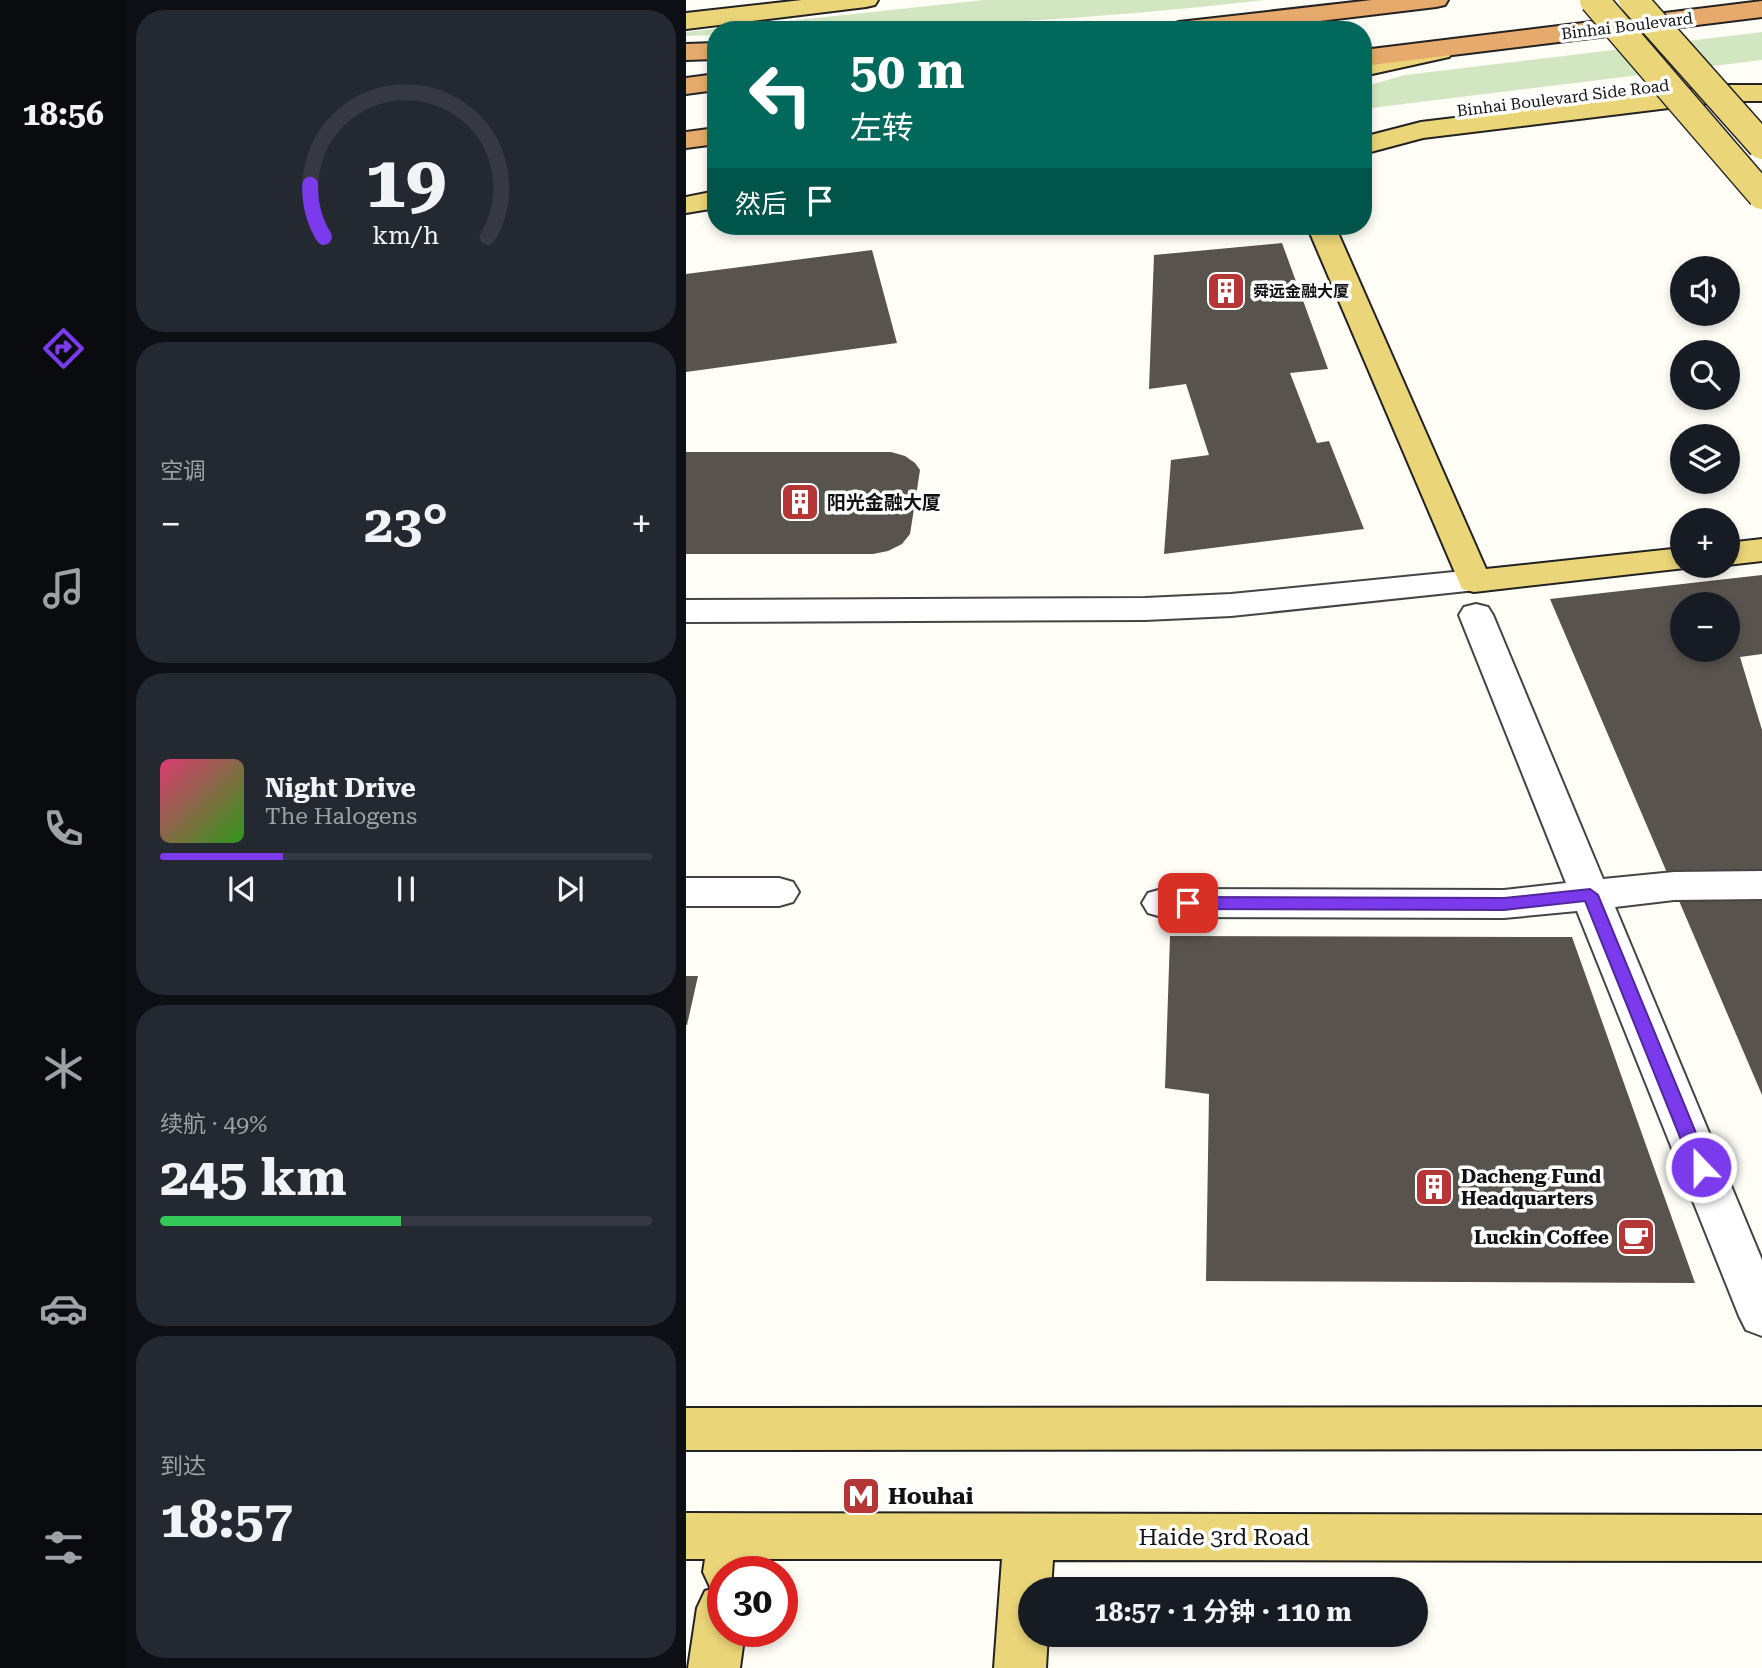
<!DOCTYPE html>
<html lang="zh">
<head>
<meta charset="utf-8">
<style>
	body { margin:0; font-family:"Roboto Serif","Noto Sans SC",serif; background:#242831; color:#f1f3f6; height:100vh; display:flex; flex-direction:column; font-size:26px; white-space:nowrap }
	* { box-sizing:border-box; margin:0 }
	p { font-size:23px; color:#9ea1a6 }
	.icon { flex:none; width:38px; height:38px; fill:none; stroke:currentColor; stroke-width:2; stroke-linecap:round; stroke-linejoin:round }
	.map { position:relative; flex:1; overflow:hidden }
	.sheet { display:flex; flex-direction:column; gap:10px; padding:10px; background:#0d0f14; width:560px }
	.sheet>* { flex:none }
	.banner { position:absolute; left:21px; top:21px; width:665px; height:214px; border-radius:28px; box-shadow:0 4px 10px #0003; background:#00695c; color:#fff; overflow:hidden }
	.buttons { position:absolute; left:984px; top:256px; display:grid; gap:14px }
	.buttons a { display:grid; place-items:center; width:70px; height:70px; border-radius:50%; background:#171b24; box-shadow:0 4px 10px #0003; font-size:35px }
	.speed { position:absolute; left:21px; top:1556px; display:flex; gap:14px; font-size:35px; font-weight:700; text-align:center }
	.speed>* { display:grid; place-content:center; width:91px; height:91px; border-radius:50%; background:#171b24; box-shadow:0 4px 10px #0003; line-height:1 }
	.speed .limit { border:10px solid #d22; background:#fff; color:#111 }
	.pin { position:absolute; display:grid; place-items:center; width:60px; height:60px; color:#fff; margin:-30px; border-radius:14px; box-shadow:0 4px 10px #0006 }
	.me { position:absolute; width:77px; margin:-38px; rotate:338deg; stroke-linejoin:round; filter:drop-shadow(0 0 5px #0008) }
	.turn { display:flex; align-items:center; gap:24px; height:147px; padding:0 28px; font-size:32px }
	.turn .icon { width:91px; height:91px; stroke-width:2.5 }
	.turn b { display:block; font-size:49px; line-height:60px }
	.then { display:flex; align-items:center; height:66px; padding:0 28px; background:#0003; gap:14px; font-size:26px }
	.big { font-size:52px; font-weight:700; line-height:1.1 }
	.sheet .widget { flex:1; display:flex; flex-direction:column; justify-content:center; gap:10px; min-width:0; padding:0 24px; border-radius:28px; background:#242831 }
	.sheet .dial { align-items:center; gap:0 }
	.dial svg { height:182px; overflow:visible; fill:none; stroke:#363941; stroke-width:7; stroke-linecap:round; text-anchor:middle }
	.dial text { fill:#f1f3f6; stroke:none }
	.song { display:flex; align-items:center; gap:21px }
	.cover { width:84px; height:84px; border-radius:10px; background:linear-gradient(135deg,hsl(340 70% 55%),hsl(110 70% 35%)) }
	.played { height:7px; border-radius:4px; background:linear-gradient(90deg,#7c3aed 25%,#363941 25%) }
	.keys { display:flex; justify-content:space-around; direction:ltr }
	.heat { display:flex; justify-content:space-between; align-items:center; font-size:38px; direction:ltr }
	.charge { height:10px; border-radius:5px; background:linear-gradient(90deg,#34c759 49%,#363941 0) }
	.trip { position:absolute; left:332px; top:1577px; width:410px; height:70px; border-radius:35px; background:#171b24; box-shadow:0 4px 10px #0003; font-weight:700; line-height:70px; text-align:center }
	main { display:flex; flex:1; min-height:0 }
	.menu { display:flex; flex-direction:column; width:126px; justify-content:space-around; align-items:center; background:#090b0e; color:#9ea1a6 }
	.menu .icon { width:49px; height:49px }
	.menu .selected { color:#7c3aed }
	.menu b { font-size:32px; color:#f1f3f6 }
	.map>svg:first-child { display:block }
	.green { fill:#d3e6c2 }
	.building { fill:#59534e; fill-rule:evenodd }
	.lines { fill:none; stroke-linecap:round; stroke-linejoin:round }
	.minor-casing { stroke:#444; stroke-width:4 }
	.major-casing { stroke:#222; stroke-width:4 }
	.highway-casing { stroke:#222; stroke-width:4 }
	.minor { fill:#fff; fill-rule:evenodd }
	.major { fill:#ebd579; fill-rule:evenodd }
	.highway { fill:#e6aa6c; fill-rule:evenodd }
	.major-bridge-casing { stroke:#222; stroke-width:31; stroke-linecap:butt }
	.major-bridge { stroke:#ebd579; stroke-width:28 }
	.route { fill:#7c3aed; stroke:#51269a; stroke-width:2 }
	.labels { text-anchor:middle; dominant-baseline:central; stroke-width:7; stroke-linejoin:round; paint-order:stroke }
	.far-street-label { font-size:16px; fill:#111; stroke:#fff }
	.far-poi-label { font-size:16px; font-weight:bold; fill:#111; stroke:#fff; text-anchor:start }
	.poi-label { font-size:19px; font-weight:bold; fill:#111; stroke:#fff; text-anchor:start }
	.near-poi-label { font-size:23px; font-weight:bold; fill:#111; stroke:#fff; text-anchor:start }
	.near-street-label { font-size:23px; fill:#111; stroke:#fff }
</style>
</head>
<body>
<main>
<nav class="menu">
<b>18:56</b>
<svg class="icon selected" aria-label="directions" viewBox="0 0 24 24"><path d="M12 3l9 9-9 9-9-9zM9 14v-3h6M13 9l2 2-2 2"/></svg>
<svg class="icon" aria-label="music" viewBox="0 0 24 24"><path d="M9 18V5l10-2v13"/><circle cx="6" cy="18" r="3"/><circle cx="16" cy="16" r="3"/></svg>
<svg class="icon" aria-label="phone" viewBox="0 0 24 24"><path d="M5 4h4l2 5-3 2q2 4 5 5l2-3 5 2v4C11 20 4 13 5 4z"/></svg>
<svg class="icon" aria-label="climate" viewBox="0 0 24 24"><path d="M12 3v18M4 7l16 10M4 17L20 7"/></svg>
<svg class="icon" aria-label="car" viewBox="0 0 24 24"><path d="M5 17H2v-5l4-1 3-4h7l3 4 3 1v5h-3M9 17h6M6 11h13"/><circle cx="7" cy="17" r="2"/><circle cx="17" cy="17" r="2"/></svg>
<svg class="icon" aria-label="filters" viewBox="0 0 24 24"><path d="M4 7h16M4 17h16"/><circle cx="9" cy="7" r="2"/><circle cx="15" cy="17" r="2"/></svg>
</nav>
<section class="sheet">
<div class="widget dial"><svg viewBox="0 0 100 80">
<path d="M14 69A42 42 0 1 1 86 69"/>
<path d="M14 69A42 42 0 0 1 8 46" stroke="#7c3aed"/>
<text x="50" y="56" font-size="32" font-weight="700">19</text>
<text x="50" y="72" font-size="11">km/h</text>
</svg></div>
<div class="widget"><p>空调</p>
<div class="heat"><a>−</a><b class="big">23°</b><a>+</a></div>
</div>
<div class="widget">
<div class="song"><i class="cover"></i><div><b>Night Drive</b><p>The Halogens</p></div></div>
<div class="played"></div>
<div class="keys"><svg class="icon" aria-label="previous" viewBox="0 0 24 24"><path d="M18 5L8 12l10 7zM5 5v14"/></svg><svg class="icon" aria-label="pause" viewBox="0 0 24 24"><path d="M8 5v14M16 5v14"/></svg><svg class="icon" aria-label="next" viewBox="0 0 24 24"><path d="M6 5l10 7-10 7zM19 5v14"/></svg></div>
</div>
<div class="widget"><p>续航 · 49%</p><b class="big">245 km</b><div class="charge"></div></div>
<div class="widget"><p>到达</p><b class="big">18:57</b></div>
</section>
<div class="map">
<svg width="1076" height="1668" viewBox="0 0 1076 1668">
	<rect width="100%" height="100%" fill="#fefdf6"/>
	<!-- green -->
	<g class="green">
		<path d="M298,0H579C396,21 213,30 30,30V35L0,36V32Z"/>
		<path d="M1076,32V60L677,109V87L719,75Z"/>
	</g>
	<!-- building -->
	<g class="building">
		<path d="M596,243L642,369L604,373L631,443L643,441L678,529L478,554L485,460L523,455L500,384L463,389L468,255Z"/>
		<path d="M186,250L211,343L0,372V274Z"/>
		<path d="M0,452H205L219,456L229,463L234,470L224,534L216,544L202,551L187,554H0Z"/>
		<path d="M1076,575V654L1054,657L1076,730V1095L864,599ZM996,604H1041V649H996Z"/>
		<path d="M484,936L886,937L1009,1283L520,1281L523,1094L479,1088Z"/>
		<path d="M0,976H12L1,1025H0Z"/>
	</g>
	<g class="lines">
		<defs>
			<g id="minor">
				<path d="M788,570L800,573L805,581L800,589L545,616L459,620L0,622V600L459,598L545,594Z"/>
				<path d="M790,604L802,607L807,615L917,879L988,872L1076,871V899L988,900L929,907L1076,1260V1336L1060,1330L1053,1316L891,911L818,918L476,917L462,913L456,903L462,893L476,889L818,890L880,883L773,615L778,607Z"/>
				<path d="M0,878H93L107,882L113,892L107,902L93,906H0Z"/>
			</g>
			<g id="major">
				<path d="M116,0H192L189,5L180,7L0,29V13Z"/>
				<path d="M754,44L763,47L767,52L763,57L677,76V60Z"/>
				<path d="M1040,85H1076V101H1040L737,138L677,154V137L735,122Z"/>
				<path d="M30,191V208L0,213V197Z"/>
				<path d="M621,226H649L800,569L996,548V565L1008,567L788,592L776,589Z"/>
				<path d="M1076,539V561L1041,565V543Z"/>
				<path d="M1076,1407V1449L0,1450V1408Z"/>
				<path d="M0,1513L1076,1515V1561L367,1560L365,1589H345V1634H362L360,1668H308L316,1559H69L67,1572H37V1631H59L54,1668H2L11,1608L19,1591L25,1589L17,1572L19,1559H0Z"/>
			</g>
			<g id="highway">
				<path d="M686,0H762L759,5L750,7L560,30H480L484,25L493,22Z"/>
				<path d="M1076,1V17L677,66V50Z"/>
				<path d="M30,43V59L0,60V44Z"/>
				<path d="M30,74V90L0,94V78Z"/>
				<path d="M30,128V144L0,148V132Z"/>
			</g>
		</defs>
		<!-- minor casing -->
		<use href="#minor" class="minor-casing"/>
		<!-- major casing -->
		<use href="#major" class="major-casing"/>
		<!-- highway casing -->
		<use href="#highway" class="highway-casing"/>
		<!-- minor -->
		<use href="#minor" class="minor"/>
		<!-- major -->
		<use href="#major" class="major"/>
		<!-- highway -->
		<use href="#highway" class="highway"/>
		<defs>
			<g id="major-bridge">
				<path d="M908,0L1076,195"/>
				<path d="M947,0L1076,145"/>
			</g>
		</defs>
		<!-- major-bridge casing -->
		<use href="#major-bridge" class="major-bridge-casing"/>
		<!-- major-bridge -->
		<use href="#major-bridge" class="major-bridge"/>
	</g>
	<!-- route -->
	<path class="route" d="M904,889L912,895L1024,1167L1022,1173L1015,1175L1009,1173L1006,1167L899,901L818,910L502,909L494,903L502,897L818,898Z"/>
	<!-- icons -->
	<defs>
		<symbol id="building-square" viewBox="-11 -11 22 22"><rect x="-9" y="-9" width="18" height="18" rx="4" fill="#b43636" stroke="#fff"/><path d="M-4-6H4V6H1V3H-1V6H-4ZM-2.5-4.3h1.7v1.8h-1.7ZM.8-4.3h1.7v1.8H.8ZM-2.5-1h1.7V.8h-1.7ZM.8-1h1.7V.8H.8Z" fill="#fff"/></symbol>
		<symbol id="cafe-square" viewBox="-11 -11 22 22"><rect x="-9" y="-9" width="18" height="18" rx="4" fill="#b43636" stroke="#fff"/><path d="M-5.5-4.5H6V0H3Q3 3.5 0 3.5H-2.5Q-5.5 3.5-5.5 0ZM3-3.2v2h1.7v-2ZM-6 4.5H4V6H-6Z" fill="#fff"/></symbol>
		<symbol id="metro-square" viewBox="-11 -11 22 22"><rect x="-9" y="-9" width="18" height="18" rx="4" fill="#b43636" stroke="#fff"/><path d="M-5.5 5V-5H-3L0 0L3-5H5.5V5H3V-.5L0 4L-3-.5V5Z" fill="#fff"/></symbol>
	</defs>
	<g fill-rule="evenodd">
		<use href="#building-square" x="518" y="269" width="44" height="44"/>
		<use href="#building-square" x="92" y="480" width="44" height="44"/>
		<use href="#building-square" x="726" y="1165" width="44" height="44"/>
		<use href="#cafe-square" x="928" y="1215" width="44" height="44"/>
		<use href="#metro-square" x="153" y="1474" width="44" height="44"/>
	</g>
	<g class="labels">
		<!-- far-street labels -->
		<g class="far-street-label">
			<text transform="translate(941 26) rotate(-7)">Binhai Boulevard</text>
			<text transform="translate(877 98) rotate(-7)">Binhai Boulevard Side Road</text>
		</g>
		<!-- far-poi labels -->
		<g class="far-poi-label">
			<text x="567" y="291">舜远金融大厦</text>
		</g>
		<!-- poi labels -->
		<g class="poi-label">
			<text x="141" y="502">阳光金融大厦</text>
			<text x="775" y="1176">Dacheng Fund<tspan x="775" dy="22">Headquarters</tspan></text>
			<text x="923" y="1237" text-anchor="end">Luckin Coffee</text>
		</g>
		<!-- near-poi labels -->
		<g class="near-poi-label">
			<text x="202" y="1496">Houhai</text>
		</g>
		<!-- near-street labels -->
		<g class="near-street-label">
			<text x="538" y="1537">Haide 3rd Road</text>
		</g>
	</g>
</svg>
<div class="buttons">
<a><svg class="icon" aria-label="sound" viewBox="0 0 24 24"><path d="M4 9h4l5-4v14l-5-4H4zM17 9q2 3 0 6"/></svg></a>
<a><svg class="icon" aria-label="search" viewBox="0 0 24 24"><circle cx="10" cy="10" r="6"/><path d="M15 15l6 6"/></svg></a>
<a><svg class="icon" aria-label="layers" viewBox="0 0 24 24"><path d="M12 4l9 5-9 5-9-5zM3 14l9 5 9-5"/></svg></a>
<a>+</a>
<a>−</a>
</div>
<div class="speed"><div class="limit">30</div></div>
<div class="pin" style="left:502px;top:903px;background:#d93025"><svg class="icon" aria-label="arrive" viewBox="0 0 24 24"><path d="M6 21V4h12l-3 4 3 4H6"/></svg></div>
<svg class="me" style="left:1015px;top:1167px" viewBox="-20 -20 40 40"><circle r="17" fill="#7c3aed" stroke="#fff" stroke-width="3"/><path d="M0-11L8 9 0 5-8 9z" fill="#fff"/></svg>
<div class="trip">18:57 · 1 分钟 · 110 m</div>
<div class="banner">
<div class="turn"><svg class="icon" aria-label="left" viewBox="0 0 24 24"><path d="M17 20v-9H6M10 6l-5 5 5 5"/></svg><div><b>50 m</b>左转</div></div>
<div class="then">然后<svg class="icon" aria-label="arrive" viewBox="0 0 24 24"><path d="M6 21V4h12l-3 4 3 4H6"/></svg></div>
</div>
</div>
</main>
</body>
</html>
